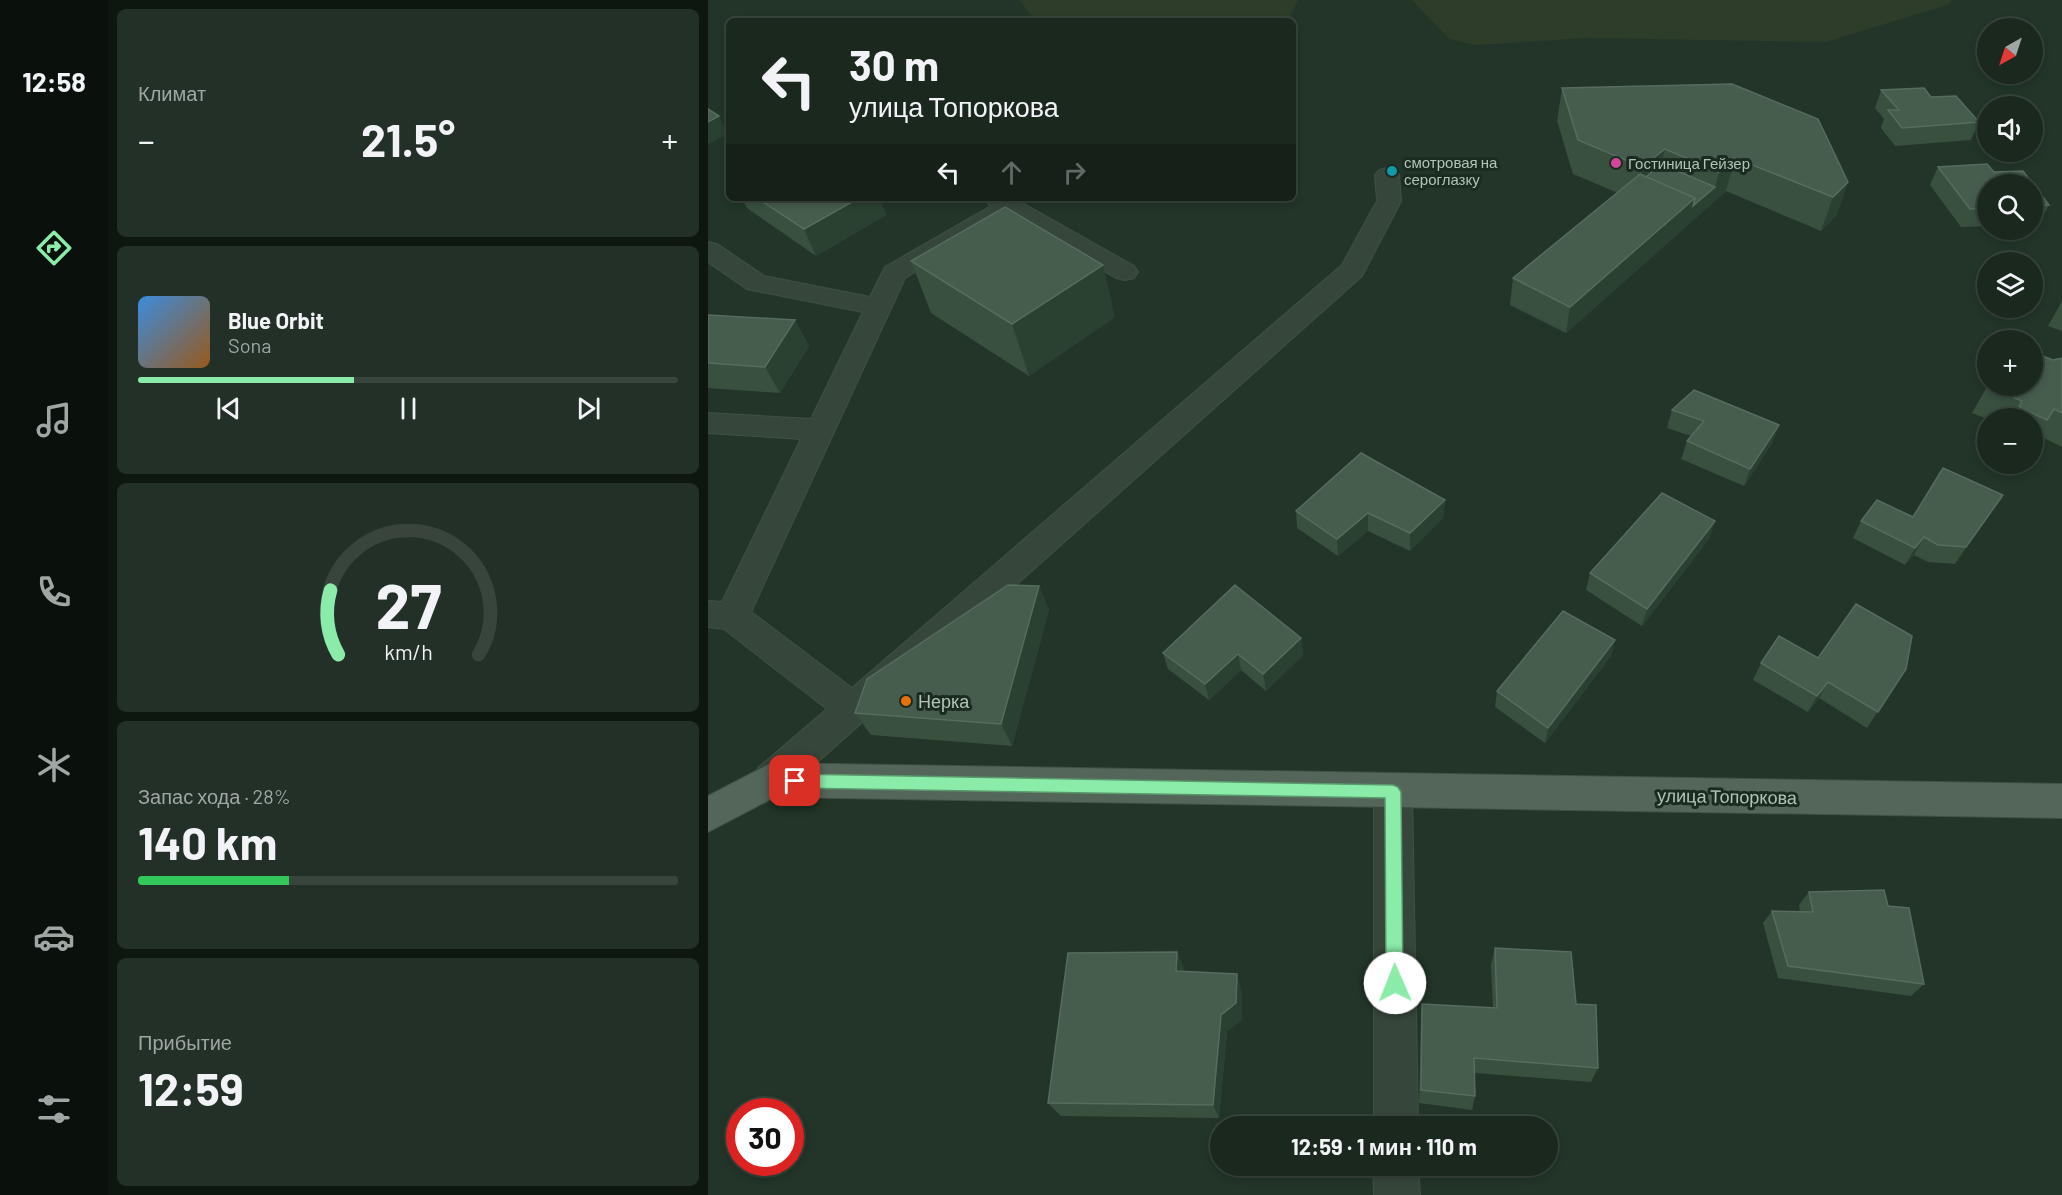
<!DOCTYPE html>
<html lang="ru">
<head>
<meta charset="utf-8">
<style>
	body { margin:0; font-family:Barlow,sans-serif; background:#233027; color:#f1f3f6; height:100vh; display:flex; flex-direction:column; font-size:22px; white-space:nowrap }
	* { box-sizing:border-box; margin:0 }
	p { font-size:20px; color:#9fa6a4 }
	.icon { flex:none; width:33px; height:33px; fill:none; stroke:currentColor; stroke-width:2; stroke-linecap:round; stroke-linejoin:round }
	.map { position:relative; flex:1; overflow:hidden }
	.side { display:flex; flex-direction:column; gap:9px; padding:9px; background:#0e1610; width:600px }
	.side>* { flex:none }
	.top-card { position:absolute; left:18px; top:18px; width:570px; height:183px; border-radius:9px; box-shadow:0 3px 9px #0003,0 0 0 2px #38443c; background:#1a281e; color:#f1f3f6; overflow:hidden }
	.needle { width:39px; rotate:219deg }
	.buttons { position:absolute; left:1269px; top:18px; display:grid; gap:12px }
	.buttons a { display:grid; place-items:center; width:66px; height:66px; border-radius:50%; background:#1a281e; box-shadow:0 3px 9px #0003,0 0 0 2px #38443c; font-size:30px }
	.speed { position:absolute; left:18px; top:1098px; display:flex; gap:12px; font-size:30px; font-weight:700; text-align:center }
	.speed>* { display:grid; place-content:center; width:78px; height:78px; border-radius:50%; background:#1a281e; box-shadow:0 3px 9px #0003,0 0 0 2px #38443c; line-height:1 }
	.speed .limit { border:9px solid #d22; background:#fff; color:#111 }
	.pin { position:absolute; display:grid; place-items:center; width:51px; height:51px; color:#fff; margin:-26px; border-radius:12px; box-shadow:0 3px 9px #0006 }
	.me { position:absolute; width:66px; margin:-33px; rotate:359deg; stroke-linejoin:round; filter:drop-shadow(0 0 4px #0008) }
	.turn { display:flex; align-items:center; gap:21px; height:126px; padding:0 24px; font-size:27px }
	.turn .icon { width:78px; height:78px; stroke-width:2.5 }
	.turn b { display:block; font-size:42px; line-height:51px }
	.lanes { display:flex; align-items:center; height:57px; padding:0 24px; background:#0003; justify-content:center; gap:30px; direction:ltr }
	.lanes .off { opacity:.35 }
	.big { font-size:45px; font-weight:700; line-height:1.1 }
	.side .card { flex:1; display:flex; flex-direction:column; justify-content:center; gap:9px; min-width:0; padding:0 21px; border-radius:9px; background:#233027 }
	.side .dial { align-items:center; gap:0 }
	.dial svg { height:156px; overflow:visible; fill:none; stroke:#38443c; stroke-width:7; stroke-linecap:round; text-anchor:middle }
	.dial text { fill:#f1f3f6; stroke:none }
	.song { display:flex; align-items:center; gap:18px }
	.cover { width:72px; height:72px; border-radius:9px; background:linear-gradient(135deg,hsl(210 70% 55%),hsl(30 70% 35%)) }
	.played { height:6px; border-radius:3px; background:linear-gradient(90deg,#8becaa 40%,#38443c 40%) }
	.keys { display:flex; justify-content:space-around; direction:ltr }
	.heat { display:flex; justify-content:space-between; align-items:center; font-size:33px; direction:ltr }
	.charge { height:9px; border-radius:4px; background:linear-gradient(90deg,#34c759 28%,#38443c 0) }
	.trip { position:absolute; left:502px; top:1116px; width:348px; height:60px; border-radius:30px; background:#1a281e; box-shadow:0 3px 9px #0003,0 0 0 2px #38443c; font-weight:700; line-height:60px; text-align:center }
	main { display:flex; flex:1; min-height:0 }
	.dock { display:flex; flex-direction:column; width:108px; justify-content:space-around; align-items:center; background:#0a100c; color:#9fa6a4 }
	.dock .icon { width:42px; height:42px }
	.dock .active { color:#8becaa }
	.dock b { font-size:27px; color:#f1f3f6 }
	.map>svg:first-child { display:block }
	.green { fill:#2d3d2a }
	.lines { fill:none; stroke-linecap:round; stroke-linejoin:round }
	.minor-casing { stroke:#3f5044; stroke-width:2 }
	.major-casing { stroke:#3f5044; stroke-width:2 }
	.minor { fill:#36463a; fill-rule:evenodd }
	.major { fill:#546659; fill-rule:evenodd }
	.wall { fill:#39503f }
	.shaded-wall { fill:#2a4030 }
	.building { fill:#465c4c; stroke:#566c5c; stroke-width:1.5 }
	.route { fill:#8becaa; stroke:#5a996e; stroke-width:1.5 }
	.hotel-dot { fill:#d1479c; stroke:#1b2b20; stroke-width:2 }
	.culture-dot { fill:#0f9aa8; stroke:#1b2b20; stroke-width:2 }
	.food-dot { fill:#e8710a; stroke:#1b2b20; stroke-width:2 }
	.labels { text-anchor:middle; dominant-baseline:central; stroke-width:6; stroke-linejoin:round; paint-order:stroke }
	.far-poi-label { font-size:15px; fill:#b0c3b6; stroke:#1b2b20; text-anchor:start }
	.poi-label { font-size:18px; fill:#b0c3b6; stroke:#1b2b20; text-anchor:start }
	.street-label { font-size:18px; fill:#b0c3b6; stroke:#1b2b20 }
</style>
</head>
<body>
<main>
<nav class="dock">
<b>12:58</b>
<svg class="icon active" aria-label="directions" viewBox="0 0 24 24"><path d="M12 3l9 9-9 9-9-9zM9 14v-3h6M13 9l2 2-2 2"/></svg>
<svg class="icon" aria-label="music" viewBox="0 0 24 24"><path d="M9 18V5l10-2v13"/><circle cx="6" cy="18" r="3"/><circle cx="16" cy="16" r="3"/></svg>
<svg class="icon" aria-label="phone" viewBox="0 0 24 24"><path d="M5 4h4l2 5-3 2q2 4 5 5l2-3 5 2v4C11 20 4 13 5 4z"/></svg>
<svg class="icon" aria-label="climate" viewBox="0 0 24 24"><path d="M12 3v18M4 7l16 10M4 17L20 7"/></svg>
<svg class="icon" aria-label="car" viewBox="0 0 24 24"><path d="M5 17H2v-5l4-1 3-4h7l3 4 3 1v5h-3M9 17h6M6 11h13"/><circle cx="7" cy="17" r="2"/><circle cx="17" cy="17" r="2"/></svg>
<svg class="icon" aria-label="filters" viewBox="0 0 24 24"><path d="M4 7h16M4 17h16"/><circle cx="9" cy="7" r="2"/><circle cx="15" cy="17" r="2"/></svg>
</nav>
<section class="side">
<div class="card"><p>Климат</p>
<div class="heat"><a>−</a><b class="big">21.5°</b><a>+</a></div>
</div>
<div class="card">
<div class="song"><i class="cover"></i><div><b>Blue Orbit</b><p>Sona</p></div></div>
<div class="played"></div>
<div class="keys"><svg class="icon" aria-label="previous" viewBox="0 0 24 24"><path d="M18 5L8 12l10 7zM5 5v14"/></svg><svg class="icon" aria-label="pause" viewBox="0 0 24 24"><path d="M8 5v14M16 5v14"/></svg><svg class="icon" aria-label="next" viewBox="0 0 24 24"><path d="M6 5l10 7-10 7zM19 5v14"/></svg></div>
</div>
<div class="card dial"><svg viewBox="0 0 100 80">
<path d="M14 69A42 42 0 1 1 86 69"/>
<path d="M14 69A42 42 0 0 1 10 36" stroke="#8becaa"/>
<text x="50" y="56" font-size="32" font-weight="700">27</text>
<text x="50" y="72" font-size="11">km/h</text>
</svg></div>
<div class="card"><p>Запас хода · 28%</p><b class="big">140 km</b><div class="charge"></div></div>
<div class="card"><p>Прибытие</p><b class="big">12:59</b></div>
</section>
<div class="map">
<svg width="1354" height="1195" viewBox="0 0 1354 1195">
	<rect width="100%" height="100%" fill="#223528"/>
	<!-- green -->
	<g class="green">
		<path d="M311,0H590L580,21H328Z"/>
		<path d="M704,0H1244L1239,5L1118,42L880,38L768,45L741,39Z"/>
	</g>
	<g class="lines">
		<defs>
			<g id="minor">
				<path d="M679,168L687,170L691,175L693,201L654,276L76,792L63,797L50,792L45,780L50,768L119,709L16,629L0,627V601L14,602L93,439L0,433V413L103,419L155,312L39,289L0,262V242L9,244L56,276L162,297L177,267L283,206L275,198H305L426,266L430,272L426,278L417,280L408,278L301,216L197,278L43,612L144,688L634,265L669,201L667,175L671,170Z"/>
				<path d="M685,775L698,780L704,792L710,1126H666V792L672,780Z"/>
				<path d="M665,1166H710L712,1195H666Z"/>
			</g>
			<path id="major" d="M63,763L1354,784V818L67,797L0,832V796Z"/>
		</defs>
		<!-- minor casing -->
		<use href="#minor" class="minor-casing"/>
		<!-- major casing -->
		<use href="#major" class="major-casing"/>
		<!-- minor -->
		<use href="#minor" class="minor"/>
		<!-- major -->
		<use href="#major" class="major"/>
	</g>
	<!-- wall -->
	<g class="wall">
		<path d="M854,88L1140,182L1128,216L1113,231L1018,191L858,333L802,305L805,278L910,193L865,174L849,121Z"/>
		<path d="M1173,90L1223,97L1271,122L1263,140L1187,146L1173,128L1176,119L1167,108Z"/>
		<path d="M1279,164L1286,172L1315,171L1341,205L1331,223L1324,224V184H1280V226L1253,227L1222,185L1230,167Z"/>
		<path d="M33,198H171L178,215L108,256L39,208Z"/>
		<path d="M203,261L407,317L321,376L223,313Z"/>
		<path d="M1354,301V331L1340,326Z"/>
		<path d="M0,315L87,320L101,346L72,393L0,388Z"/>
		<path d="M1354,358V447L1330,435L1324,443V418L1280,419L1264,413L1280,385L1345,360Z"/>
		<path d="M964,410L1071,425L1064,443L1036,486L973,459L979,441L983,436L959,428Z"/>
		<path d="M737,500L735,518L702,551L660,531L630,556L589,528L588,511Z"/>
		<path d="M1283,513L1247,564L1220,562L1206,555L1197,565L1145,538L1153,521Z"/>
		<path d="M1007,521L1001,539L934,626L878,590L882,573Z"/>
		<path d="M331,586L341,610L304,746L163,735L147,713Z"/>
		<path d="M593,638L595,655L558,691L533,670L501,700L460,669L455,653Z"/>
		<path d="M907,640L903,656L837,743L787,707L789,691Z"/>
		<path d="M1110,658L1198,669L1159,728L1111,698L1100,712L1045,680L1053,663Z"/>
		<path d="M1101,892L1180,906L1216,984L1203,996L1070,978L1055,923L1064,911L1092,912L1091,905Z"/>
		<path d="M787,948L868,1004L890,1068L883,1082L767,1073V1096L764,1110L711,1103L713,1020L714,1004L785,1008L783,965Z"/>
		<path d="M469,952L476,969V972L534,991V1020L519,1031L511,1118L353,1116L340,1103Z"/>
	</g>
	<!-- shaded-wall -->
	<g class="shaded-wall">
		<path d="M11,116L20,134L0,144V122Z"/>
		<path d="M957,149L949,183L927,201L934,167Z"/>
		<path d="M1027,158L1018,191L1002,205L1011,172Z"/>
		<path d="M1140,182L1128,216L1113,231L1125,197Z"/>
		<path d="M1007,187L1002,205L858,333L862,307L987,198Z"/>
		<path d="M151,198H171L178,215L108,256L96,229Z"/>
		<path d="M395,265L407,317L321,376L304,324Z"/>
		<path d="M87,320L101,346L72,393L57,367Z"/>
		<path d="M1071,425L1064,443L1036,486L1042,469Z"/>
		<path d="M1295,495L1283,513L1247,564L1258,547Z"/>
		<path d="M737,500L735,518L702,551V533Z"/>
		<path d="M660,513V531L630,556L629,539Z"/>
		<path d="M1007,521L1001,539L934,626L939,609Z"/>
		<path d="M1216,537L1206,555L1197,565L1207,548Z"/>
		<path d="M331,586L341,610L304,746L293,724Z"/>
		<path d="M593,638L595,655L558,691L555,674Z"/>
		<path d="M907,640L903,656L837,743L840,728Z"/>
		<path d="M530,654L533,670L501,700L497,684Z"/>
		<path d="M1120,682L1111,698L1100,712L1109,696Z"/>
		<path d="M469,952L476,969L475,988L468,971Z"/>
		<path d="M529,974L534,991V1020L519,1031L511,1118L505,1105L513,1015Z"/>
	</g>
	<!-- building -->
	<g class="building">
		<path d="M1024,84L1110,119L1140,182L1125,197L1027,158L1011,172L957,149L934,167L870,140L854,88Z"/>
		<path d="M1216,88L1223,97L1248,96L1271,122L1194,128L1180,110H1191L1173,90Z"/>
		<path d="M0,109L11,116L0,122Z"/>
		<path d="M953,164L1007,187L985,206L987,198L938,177Z"/>
		<path d="M1279,164L1286,172L1315,171L1341,205L1324,206V184H1280V208L1262,209L1230,167Z"/>
		<path d="M932,174L987,198L862,307L805,278Z"/>
		<path d="M49,198H151L96,229Z"/>
		<path d="M297,207L395,265L304,324L203,261Z"/>
		<path d="M0,315L87,320L57,367L0,363Z"/>
		<path d="M1324,352L1345,360L1354,358V413L1346,409L1339,420L1311,407L1314,401L1279,386L1280,385L1324,386Z"/>
		<path d="M986,390L1071,425L1042,469L979,441L996,421L964,410Z"/>
		<path d="M653,453L737,500L702,533L660,513L629,539L588,511Z"/>
		<path d="M1235,468L1295,495L1258,547L1230,545L1216,537L1207,548L1153,521L1169,500L1205,517Z"/>
		<path d="M954,493L1007,521L939,609L882,573Z"/>
		<path d="M300,585L331,586L293,724L147,713L159,679Z"/>
		<path d="M527,585L593,638L555,674L530,654L497,684L455,653Z"/>
		<path d="M1148,604L1204,636L1198,669L1170,712L1120,682L1109,696L1053,663L1071,636L1110,658Z"/>
		<path d="M855,611L907,640L840,728L789,691Z"/>
		<path d="M1176,890L1180,906L1201,908L1216,984L1080,966L1064,911L1105,912L1101,892Z"/>
		<path d="M787,948L863,952L868,1004L888,1005L890,1068L766,1058L767,1096L713,1090L714,1004L789,1008Z"/>
		<path d="M469,952L468,971L529,974L528,1003L513,1015L505,1105L340,1103L360,953Z"/>
	</g>
	<!-- route -->
	<path class="route" d="M87,774L685,785L690,787L693,792L695,983L693,989L687,992L681,989L678,983L677,798L87,788L81,786L79,781L81,776Z"/>
	<!-- markers -->
	<circle class="hotel-dot" cx="908" cy="163" r="6"/>
	<circle class="culture-dot" cx="684" cy="171" r="6"/>
	<circle class="food-dot" cx="198" cy="701" r="6"/>
	<g class="labels">
		<!-- far-poi labels -->
		<g class="far-poi-label">
			<text x="696" y="162">смотровая на<tspan x="696" dy="17">сероглазку</tspan></text>
			<text x="920" y="163">Гостиница Гейзер</text>
		</g>
		<!-- poi labels -->
		<g class="poi-label">
			<text x="210" y="701">Нерка</text>
		</g>
		<!-- street labels -->
		<g class="street-label">
			<text transform="translate(1019 796) rotate(1)">улица Топоркова</text>
		</g>
	</g>
</svg>
<div class="buttons">
<a><svg class="needle" viewBox="-14 -14 28 28"><path d="M0-13l5 13h-10z" fill="#e53935"/><path d="M0 13l5-13h-10z" fill="#9fa6a4"/></svg></a>
<a><svg class="icon" aria-label="sound" viewBox="0 0 24 24"><path d="M4 9h4l5-4v14l-5-4H4zM17 9q2 3 0 6"/></svg></a>
<a><svg class="icon" aria-label="search" viewBox="0 0 24 24"><circle cx="10" cy="10" r="6"/><path d="M15 15l6 6"/></svg></a>
<a><svg class="icon" aria-label="layers" viewBox="0 0 24 24"><path d="M12 4l9 5-9 5-9-5zM3 14l9 5 9-5"/></svg></a>
<a>+</a>
<a>−</a>
</div>
<div class="speed"><div class="limit">30</div></div>
<div class="pin" style="left:87px;top:781px;background:#d93025"><svg class="icon" aria-label="arrive" viewBox="0 0 24 24"><path d="M6 21V4h12l-3 4 3 4H6"/></svg></div>
<svg class="me" style="left:687px;top:983px" viewBox="-20 -20 40 40"><circle r="19" fill="#fff"/><path d="M0-13L10 11 0 6-10 11z" fill="#8becaa"/></svg>
<div class="trip">12:59 · 1 мин · 110 m</div>
<div class="top-card">
<div class="turn"><svg class="icon" aria-label="left" viewBox="0 0 24 24"><path d="M17 20v-9H6M10 6l-5 5 5 5"/></svg><div><b>30 m</b>улица Топоркова</div></div>
<div class="lanes"><svg class="icon" aria-label="left" viewBox="0 0 24 24"><path d="M17 20v-9H6M10 6l-5 5 5 5"/></svg><svg class="icon off" aria-label="ahead" viewBox="0 0 24 24"><path d="M12 20V5M6 11l6-6 6 6"/></svg><svg class="icon off" aria-label="right" viewBox="0 0 24 24"><path d="M7 20v-9h11M14 6l5 5-5 5"/></svg></div>
</div>
</div>
</main>
</body>
</html>
